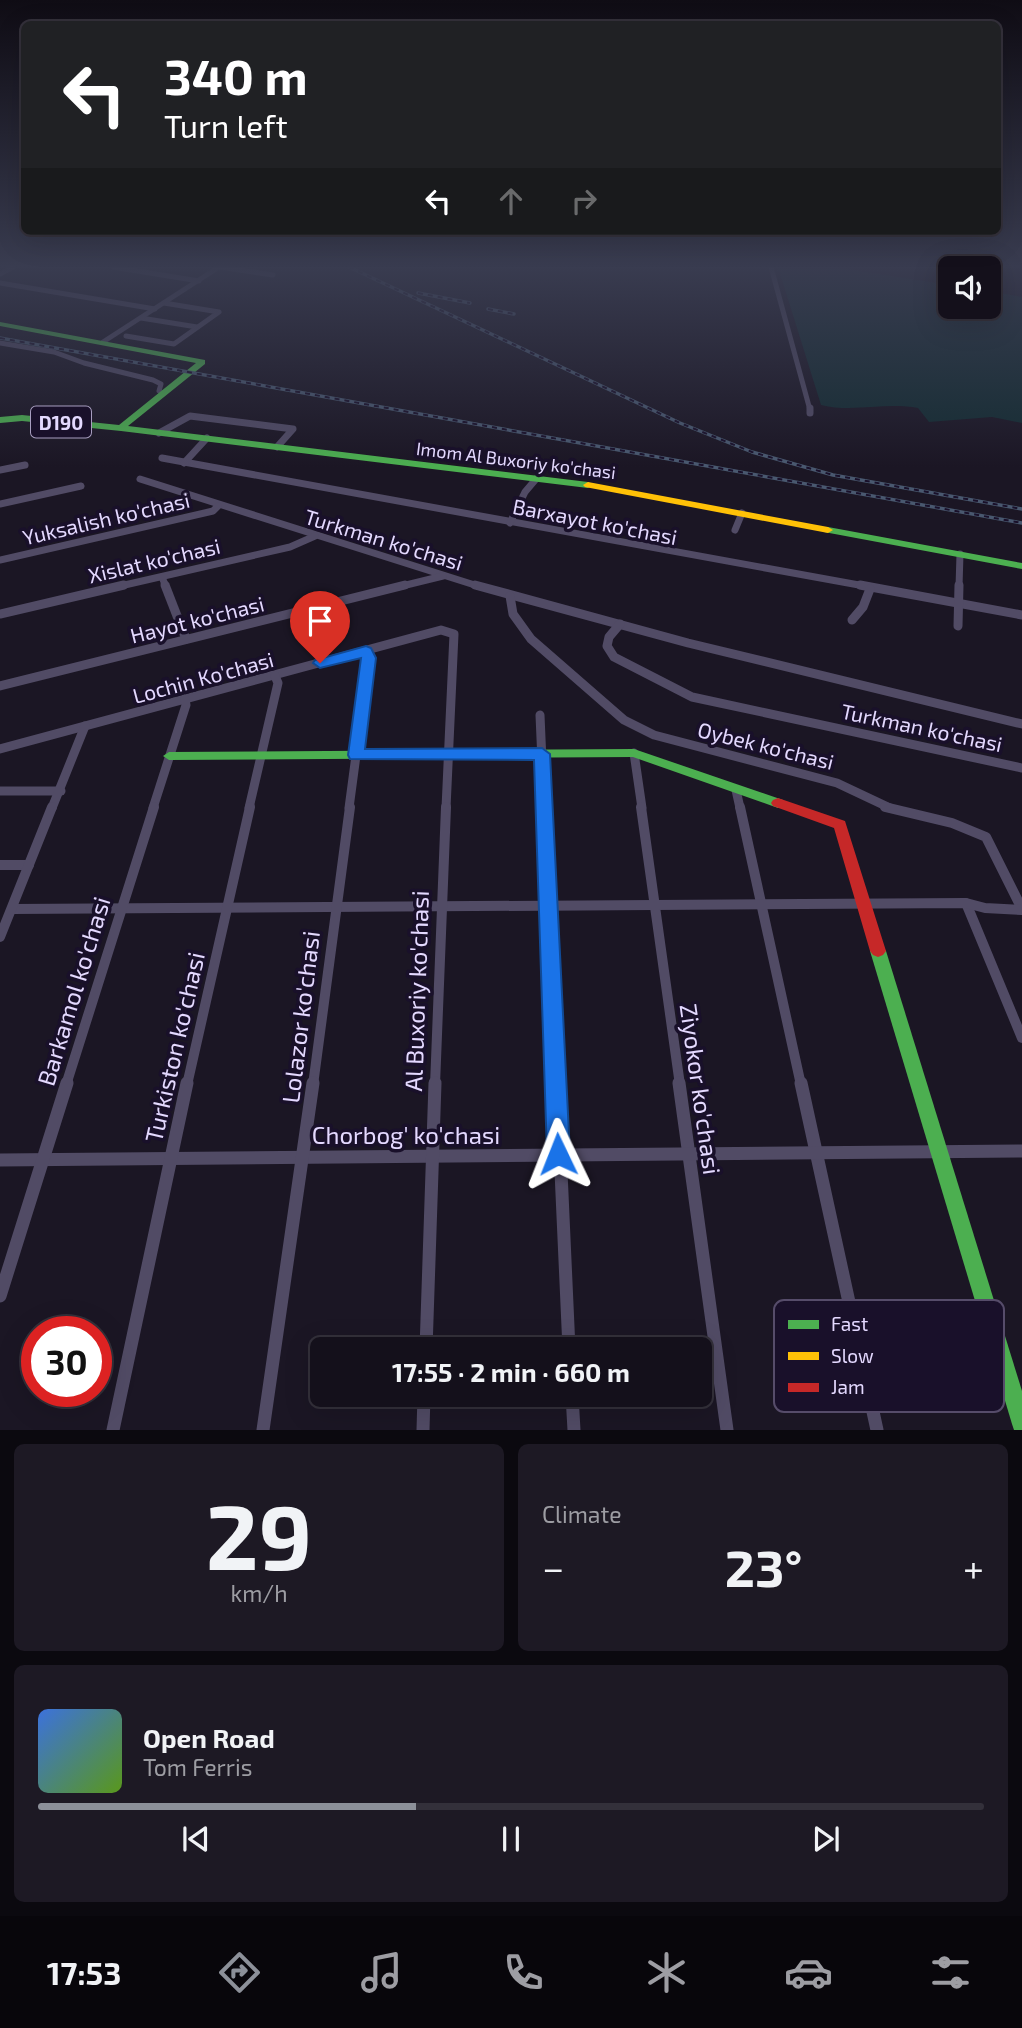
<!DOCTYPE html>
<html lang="en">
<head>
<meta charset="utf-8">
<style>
	body { margin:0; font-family:"Exo 2",sans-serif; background:#1d1924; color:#f1f3f6; height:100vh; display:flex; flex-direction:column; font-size:26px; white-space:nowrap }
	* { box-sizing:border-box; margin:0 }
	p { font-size:23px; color:#9d9da3 }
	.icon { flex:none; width:38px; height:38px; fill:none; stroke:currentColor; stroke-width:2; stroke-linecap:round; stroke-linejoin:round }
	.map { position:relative; height:1430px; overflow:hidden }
	.drawer { display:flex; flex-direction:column; gap:14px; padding:14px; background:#0b090f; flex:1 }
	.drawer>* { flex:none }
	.top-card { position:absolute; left:21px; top:21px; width:980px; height:214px; border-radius:10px; box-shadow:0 7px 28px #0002,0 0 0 2px #33303a; background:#202124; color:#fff; overflow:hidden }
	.fabs { position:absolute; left:938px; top:256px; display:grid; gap:14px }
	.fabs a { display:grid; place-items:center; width:63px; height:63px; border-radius:10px; background:#14101b; box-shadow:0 7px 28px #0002,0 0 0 2px #33303a; font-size:35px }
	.speed { position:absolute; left:21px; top:1316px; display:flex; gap:14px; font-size:35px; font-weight:700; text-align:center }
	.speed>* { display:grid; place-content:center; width:91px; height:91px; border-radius:50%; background:#14101b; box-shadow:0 7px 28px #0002,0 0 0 2px #33303a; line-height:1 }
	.speed .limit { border:10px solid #d22; background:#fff; color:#111 }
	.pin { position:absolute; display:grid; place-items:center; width:60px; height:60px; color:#fff; margin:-72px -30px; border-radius:50% 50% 50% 0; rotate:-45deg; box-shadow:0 0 7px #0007 }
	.pin .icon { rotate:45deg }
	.me { position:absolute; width:77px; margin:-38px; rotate:358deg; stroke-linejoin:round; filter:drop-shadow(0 0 5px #0008) }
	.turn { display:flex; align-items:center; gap:24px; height:147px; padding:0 28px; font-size:32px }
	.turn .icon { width:91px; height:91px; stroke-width:2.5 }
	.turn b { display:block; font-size:49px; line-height:60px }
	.lanes { display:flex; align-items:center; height:66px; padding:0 28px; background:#0003; justify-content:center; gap:35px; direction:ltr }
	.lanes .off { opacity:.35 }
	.big { font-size:52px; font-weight:700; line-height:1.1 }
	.drawer .widget { flex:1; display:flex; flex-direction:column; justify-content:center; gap:10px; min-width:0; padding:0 24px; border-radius:10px; background:#1d1924 }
	.drawer .dial { align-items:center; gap:0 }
	.dial b { font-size:91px; line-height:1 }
	.song { display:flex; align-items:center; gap:21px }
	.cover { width:84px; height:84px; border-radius:10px; background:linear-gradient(135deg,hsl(220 70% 55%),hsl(90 70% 35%)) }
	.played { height:7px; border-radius:4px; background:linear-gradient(90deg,#8c9099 40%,#33303a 40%) }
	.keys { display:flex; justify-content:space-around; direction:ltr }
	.heat { display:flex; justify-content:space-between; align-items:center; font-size:38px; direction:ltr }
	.drawer .tiles { flex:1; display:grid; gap:14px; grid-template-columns:1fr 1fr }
	.widget:last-child { grid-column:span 2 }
	.trip { position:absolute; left:310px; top:1337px; width:402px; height:70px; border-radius:10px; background:#14101b; box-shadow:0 7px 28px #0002,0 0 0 2px #33303a; font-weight:700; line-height:70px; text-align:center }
	.tab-bar { display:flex; height:112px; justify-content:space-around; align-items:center; background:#08060b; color:#9d9da3 }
	.tab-bar .icon { width:49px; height:49px }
	.tab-bar .current { color:#8c9099 }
	.tab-bar b { font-size:32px; color:#f1f3f6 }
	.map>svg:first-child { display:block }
	.green { fill:#142c32 }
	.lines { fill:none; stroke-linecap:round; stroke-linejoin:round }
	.street-far4 { stroke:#514b65; stroke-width:5 }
	.street-far3 { stroke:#514b65; stroke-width:7 }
	.street-far2 { stroke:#514b65; stroke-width:9 }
	.street-far1 { stroke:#514b65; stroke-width:10 }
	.street { stroke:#514b65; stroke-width:13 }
	.fast { fill:#4caf50; fill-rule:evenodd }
	.slow { fill:#ffc107; fill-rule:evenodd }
	.jam { fill:#c62828; fill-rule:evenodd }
	.rail-casing { stroke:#49586f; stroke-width:3.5 }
	.rail { stroke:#19102a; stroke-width:2; stroke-dasharray:5; stroke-linecap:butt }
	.route { fill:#1a73e8; stroke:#114b97; stroke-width:2 }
	.labels { text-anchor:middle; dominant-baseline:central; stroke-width:7; stroke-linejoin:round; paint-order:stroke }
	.far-street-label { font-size:18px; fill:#e4d9ff; stroke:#19102a }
	.shield { fill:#19102a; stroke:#a79dbf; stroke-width:2 }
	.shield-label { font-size:19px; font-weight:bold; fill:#e4d9ff }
	.street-label { font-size:21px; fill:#e4d9ff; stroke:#19102a }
	.near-street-label { font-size:24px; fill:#e4d9ff; stroke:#19102a }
	.key { fill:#19102a; stroke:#564c6a; stroke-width:2 }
	.key-label { font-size:19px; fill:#e4d9ff }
</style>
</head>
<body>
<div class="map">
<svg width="1022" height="1430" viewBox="0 0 1022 1430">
	<rect width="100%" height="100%" fill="#1b1624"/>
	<!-- green -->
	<path class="green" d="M778,267H834L950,285V306H989V291L1022,297V423L992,417L929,422L918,408C885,402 853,413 821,405Z"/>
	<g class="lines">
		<!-- street-far4 -->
		<g class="street-far4">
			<path d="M113,267L199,281"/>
			<path d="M220,267L273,275"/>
			<path d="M771,267L810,410"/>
			<path d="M0,274L13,267"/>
			<path d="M0,283L155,309"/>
			<path d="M141,318L197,327"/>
			<path d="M126,336L174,344L219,312L164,303"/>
			<path d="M103,342L219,267"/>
			<path d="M0,343L54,352L84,363L153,380L161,384L159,391L162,393"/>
		</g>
		<!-- street-far3 -->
		<g class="street-far3">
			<path d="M810,408V413"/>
			<path d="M159,433L190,416L293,429L277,447"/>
			<path d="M162,458L870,587"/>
			<path d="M184,463L207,438"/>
			<path d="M0,470L25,465"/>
			<path d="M140,479L481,587"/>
			<path d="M0,504L81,486"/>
			<path d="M510,523L525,492L536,479"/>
			<path d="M735,530L742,513"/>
			<path d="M0,560L213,511L218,506"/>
			<path d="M162,577L166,587"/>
			<path d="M116,587L290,547L315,536"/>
			<path d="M398,587L443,576"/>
			<path d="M959,587L960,554"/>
		</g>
		<!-- street-far2 -->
		<g class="street-far2">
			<path d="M165,585L186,639"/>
			<path d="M475,585L688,643L1022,724"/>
			<path d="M860,585L1022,615"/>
			<path d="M510,596L513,614L531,639L624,720L654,735L837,783L890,808"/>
			<path d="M0,614L124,585"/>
			<path d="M852,620L863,607L870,589"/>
			<path d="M620,624L609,637L607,646L614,657L692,697L1022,768"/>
			<path d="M958,626L959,585"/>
			<path d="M0,686L405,585"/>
			<path d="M540,715L544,808"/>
			<path d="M0,749L441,630L454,634L446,808"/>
			<path d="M634,753L642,808"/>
			<path d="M736,790L740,808"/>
			<path d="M0,791H61"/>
			<path d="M52,808L85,726"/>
			<path d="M153,808L186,705L185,699"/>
			<path d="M249,808L278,683L275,676"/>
			<path d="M349,808L369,658L366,651"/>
		</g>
		<!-- street-far1 -->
		<g class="street-far1">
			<path d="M544,807L557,1085"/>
			<path d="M641,807L680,1085"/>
			<path d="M740,807L801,1085"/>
			<path d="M885,807L952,823L986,837L1022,909"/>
			<path d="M0,865H29"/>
			<path d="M966,903L1022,1038"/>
			<path d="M12,909L966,903L985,908L1022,910"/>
			<path d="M0,937L52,807"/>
			<path d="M66,1085L154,807"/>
			<path d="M187,1085L250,807"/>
			<path d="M313,1085L350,807"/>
			<path d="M435,1085L446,807"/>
		</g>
		<!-- street -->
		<g class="street">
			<path d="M557,1083L569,1349"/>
			<path d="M679,1083L727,1430"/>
			<path d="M801,1083L877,1430"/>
			<path d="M0,1160L1022,1151"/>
			<path d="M0,1296L67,1083"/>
			<path d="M426,1349L435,1083"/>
			<path d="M572,1395L574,1430"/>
			<path d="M113,1430L187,1083"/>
			<path d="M263,1430L313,1083"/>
			<path d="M423,1430L424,1395"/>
		</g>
		<!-- fast -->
		<g class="fast">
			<path d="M0,322L205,360V364L128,426L588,482L593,485L588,488L121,431L22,421L0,423V417L22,415L119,425L196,363L0,326Z"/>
			<path d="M828,527L1022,563V569L824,532V528Z"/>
			<path d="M634,749L783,800L785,803L783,806L778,808L633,757L169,760L163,756L169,752Z"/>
			<path d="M878,945L883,947L886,951L1022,1391V1430H1014L1012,1424L870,951L873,947Z"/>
		</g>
		<!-- slow -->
		<path class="slow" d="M588,482L828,527L833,530L828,533L585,487L583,485Z"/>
		<!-- jam -->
		<path class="jam" d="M778,798L845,821L886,951L883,955L878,957L873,955L870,951L834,828L773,806L771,803L773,800Z"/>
		<defs>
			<g id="rail">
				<path d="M349,267L680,423L752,452L833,475L1022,509"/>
				<path d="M418,293L470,303"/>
				<path d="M488,309L514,314"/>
				<path d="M0,338L1022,523"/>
			</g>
		</defs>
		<!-- rail casing -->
		<use href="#rail" class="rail-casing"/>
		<!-- rail -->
		<use href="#rail" class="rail"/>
	</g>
	<!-- sky -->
	<linearGradient id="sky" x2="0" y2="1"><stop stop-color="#0f0c14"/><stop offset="0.57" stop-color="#393c50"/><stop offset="1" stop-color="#393c50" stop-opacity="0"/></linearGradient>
	<rect width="1022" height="467" fill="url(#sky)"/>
	<!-- route -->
	<path class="route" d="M366,646L371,648L376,658L365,749L542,748L550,754L570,1154L566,1162L558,1165L550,1162L547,1154L534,760L350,759L348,755L361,658L320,668L313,663L315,660Z"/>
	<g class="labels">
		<!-- far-street labels -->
		<g class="far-street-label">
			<text transform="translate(516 460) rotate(7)">Imom Al Buxoriy ko'chasi</text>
		</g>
		<!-- shield labels -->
		<rect class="shield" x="31" y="406.5" width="60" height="31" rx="5"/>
		<g class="shield-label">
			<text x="61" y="422">D190</text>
		</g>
		<!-- street labels -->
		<g class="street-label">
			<text transform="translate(106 518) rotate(-13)">Yuksalish ko'chasi</text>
			<text transform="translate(595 521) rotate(11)">Barxayot ko'chasi</text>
			<text transform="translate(384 539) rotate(17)">Turkman ko'chasi</text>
			<text transform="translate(154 560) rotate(-13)">Xislat ko'chasi</text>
			<text transform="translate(197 619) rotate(-14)">Hayot ko'chasi</text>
			<text transform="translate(203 677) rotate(-15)">Lochin Ko'chasi</text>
			<text transform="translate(922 727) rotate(12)">Turkman ko'chasi</text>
			<text transform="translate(766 745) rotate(14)">Oybek ko'chasi</text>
		</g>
		<!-- near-street labels -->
		<g class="near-street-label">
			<text transform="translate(73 991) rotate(-73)">Barkamol ko'chasi</text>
			<text transform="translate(416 991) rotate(-88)">Al Buxoriy ko'chasi</text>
			<text transform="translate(300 1017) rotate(-83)">Lolazor ko'chasi</text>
			<text transform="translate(174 1047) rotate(-77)">Turkiston ko'chasi</text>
			<text transform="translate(701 1089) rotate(82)">Ziyokor ko'chasi</text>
			<text x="406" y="1134">Chorbog' ko'chasi</text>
		</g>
	</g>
	<!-- legend -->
	<rect x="774" y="1300" width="230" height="112" rx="10" class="key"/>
	<rect x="788" y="1320" width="31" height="9" fill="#4caf50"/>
	<rect x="788" y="1352" width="31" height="8" fill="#ffc107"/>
	<rect x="788" y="1383" width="31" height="9" fill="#c62828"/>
	<g class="key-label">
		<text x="831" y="1331">Fast</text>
		<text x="831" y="1363">Slow</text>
		<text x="831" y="1394">Jam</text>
	</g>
</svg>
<div class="fabs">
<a><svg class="icon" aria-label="sound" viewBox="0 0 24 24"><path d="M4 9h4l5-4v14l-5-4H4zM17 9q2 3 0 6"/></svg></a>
</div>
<div class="speed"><div class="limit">30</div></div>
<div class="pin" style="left:320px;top:663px;background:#d93025"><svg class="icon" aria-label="arrive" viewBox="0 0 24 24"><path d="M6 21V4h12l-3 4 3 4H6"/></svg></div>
<svg class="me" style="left:558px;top:1154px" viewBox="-20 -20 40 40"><path d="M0-17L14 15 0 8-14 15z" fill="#1a73e8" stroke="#fff" stroke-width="4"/></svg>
<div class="trip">17:55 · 2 min · 660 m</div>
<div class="top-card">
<div class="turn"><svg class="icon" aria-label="left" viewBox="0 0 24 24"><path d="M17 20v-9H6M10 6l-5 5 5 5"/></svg><div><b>340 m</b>Turn left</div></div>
<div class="lanes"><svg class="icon" aria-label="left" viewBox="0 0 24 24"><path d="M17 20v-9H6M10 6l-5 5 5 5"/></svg><svg class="icon off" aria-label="ahead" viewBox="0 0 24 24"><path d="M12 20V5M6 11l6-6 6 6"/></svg><svg class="icon off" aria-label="right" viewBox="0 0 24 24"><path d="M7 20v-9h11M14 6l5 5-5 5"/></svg></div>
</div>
</div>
<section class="drawer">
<div class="tiles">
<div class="widget dial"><b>29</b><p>km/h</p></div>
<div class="widget"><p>Climate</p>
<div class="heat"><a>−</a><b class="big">23°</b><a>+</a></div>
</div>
<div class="widget">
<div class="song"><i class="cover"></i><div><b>Open Road</b><p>Tom Ferris</p></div></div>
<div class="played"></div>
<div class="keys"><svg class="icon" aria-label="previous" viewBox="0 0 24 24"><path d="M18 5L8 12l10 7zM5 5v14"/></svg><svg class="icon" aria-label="pause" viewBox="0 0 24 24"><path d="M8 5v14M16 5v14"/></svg><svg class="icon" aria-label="next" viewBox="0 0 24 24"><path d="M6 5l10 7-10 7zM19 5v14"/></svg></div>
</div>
</div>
</section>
<nav class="tab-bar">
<b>17:53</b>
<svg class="icon current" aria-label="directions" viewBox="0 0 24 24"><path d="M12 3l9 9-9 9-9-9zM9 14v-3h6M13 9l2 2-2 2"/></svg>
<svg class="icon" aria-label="music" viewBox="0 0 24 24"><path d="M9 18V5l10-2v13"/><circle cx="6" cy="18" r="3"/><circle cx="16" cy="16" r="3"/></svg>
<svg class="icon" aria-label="phone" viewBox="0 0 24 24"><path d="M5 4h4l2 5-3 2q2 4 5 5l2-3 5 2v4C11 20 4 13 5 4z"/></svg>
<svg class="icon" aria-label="climate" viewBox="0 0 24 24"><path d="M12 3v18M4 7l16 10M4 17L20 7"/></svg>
<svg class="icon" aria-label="car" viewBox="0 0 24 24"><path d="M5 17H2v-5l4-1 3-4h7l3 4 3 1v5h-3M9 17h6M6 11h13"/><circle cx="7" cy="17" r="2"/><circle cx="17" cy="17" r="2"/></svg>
<svg class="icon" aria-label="filters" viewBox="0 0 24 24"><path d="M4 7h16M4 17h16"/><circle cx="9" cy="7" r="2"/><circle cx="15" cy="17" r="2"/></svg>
</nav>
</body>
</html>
